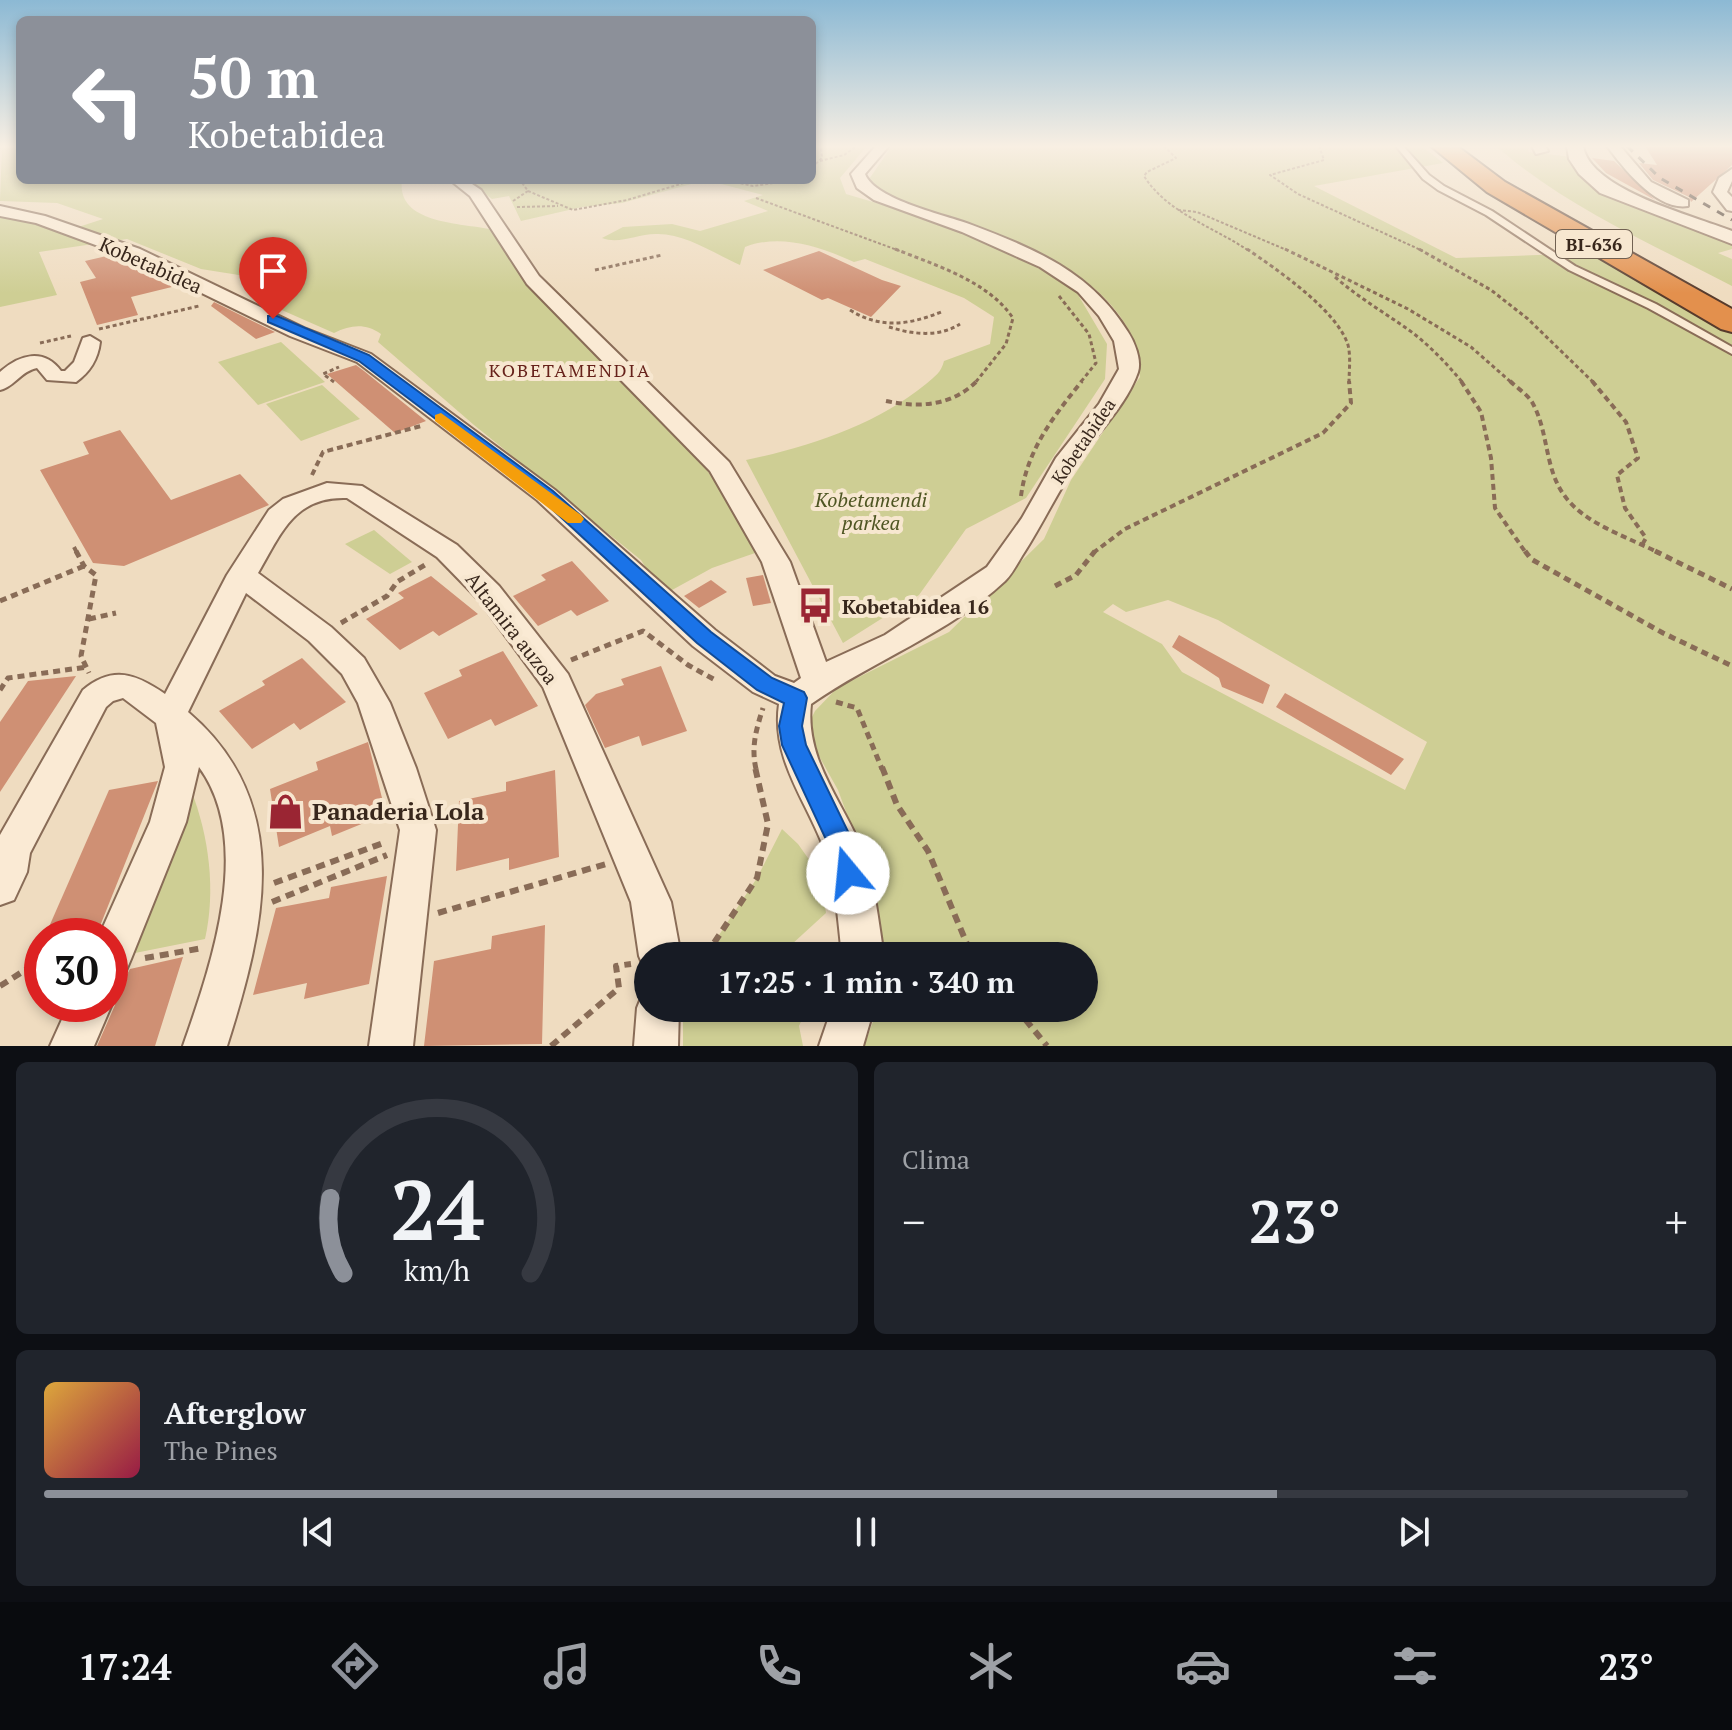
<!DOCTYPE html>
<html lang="es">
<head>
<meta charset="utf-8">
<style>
	body { margin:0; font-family:"PT Serif",serif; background:#20242c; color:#f1f3f6; height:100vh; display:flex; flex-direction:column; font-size:30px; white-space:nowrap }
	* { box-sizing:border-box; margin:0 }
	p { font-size:26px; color:#9ea1a6 }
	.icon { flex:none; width:44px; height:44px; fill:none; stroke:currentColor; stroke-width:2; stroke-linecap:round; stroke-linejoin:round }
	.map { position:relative; height:1046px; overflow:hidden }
	.sheet { display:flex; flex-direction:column; gap:16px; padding:16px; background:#0d0f14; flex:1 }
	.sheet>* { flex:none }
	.guide { position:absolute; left:16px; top:16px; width:800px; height:168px; border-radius:12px; box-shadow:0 4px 12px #0003; background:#8c9099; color:#fff; overflow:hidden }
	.speed { position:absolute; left:24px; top:918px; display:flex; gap:16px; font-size:40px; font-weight:700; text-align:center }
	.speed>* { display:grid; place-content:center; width:104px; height:104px; border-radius:50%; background:#171b24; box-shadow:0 4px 12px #0003; line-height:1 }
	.speed .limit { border:12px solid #d22; background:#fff; color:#111 }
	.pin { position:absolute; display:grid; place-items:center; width:68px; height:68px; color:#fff; margin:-82px -34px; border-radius:50% 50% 50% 0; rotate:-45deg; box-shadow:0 0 8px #0007 }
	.pin .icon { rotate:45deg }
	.me { position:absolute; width:88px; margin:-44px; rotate:343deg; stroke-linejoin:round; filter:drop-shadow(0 0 6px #0008) }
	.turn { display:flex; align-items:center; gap:28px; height:168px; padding:0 40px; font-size:36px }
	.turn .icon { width:104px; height:104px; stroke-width:2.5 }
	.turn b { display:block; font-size:56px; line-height:68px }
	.big { font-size:60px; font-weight:700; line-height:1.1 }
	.sheet .widget { flex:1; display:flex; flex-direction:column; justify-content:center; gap:12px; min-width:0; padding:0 28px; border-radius:12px; background:#20242c }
	.sheet .dial { align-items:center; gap:0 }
	.dial svg { height:208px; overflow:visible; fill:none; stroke:#363941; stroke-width:7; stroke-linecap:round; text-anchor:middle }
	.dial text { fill:#f1f3f6; stroke:none }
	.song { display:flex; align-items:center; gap:24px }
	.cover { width:96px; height:96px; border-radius:12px; background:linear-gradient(135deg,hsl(40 70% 55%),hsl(340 70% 35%)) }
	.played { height:8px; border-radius:4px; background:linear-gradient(90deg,#8c9099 75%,#363941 75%) }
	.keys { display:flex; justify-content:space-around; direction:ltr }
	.heat { display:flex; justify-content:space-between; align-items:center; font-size:44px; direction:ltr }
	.sheet .tiles { flex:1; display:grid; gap:16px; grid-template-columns:1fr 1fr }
	.widget:last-child { grid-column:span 2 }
	.trip { position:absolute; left:634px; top:942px; width:464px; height:80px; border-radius:40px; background:#171b24; box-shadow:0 4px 12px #0003; font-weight:700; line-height:80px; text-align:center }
	.tab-bar { display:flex; height:128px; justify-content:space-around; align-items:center; background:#090b0e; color:#9ea1a6 }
	.tab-bar .icon { width:56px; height:56px }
	.tab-bar .on { color:#8c9099 }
	.tab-bar b { font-size:36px; color:#f1f3f6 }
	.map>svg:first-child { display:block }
	.green { fill:#cece94; fill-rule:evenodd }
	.building { fill:#cf9074 }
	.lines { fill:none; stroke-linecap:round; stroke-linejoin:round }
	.service-casing { stroke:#896c57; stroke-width:4 }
	.minor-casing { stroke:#896c57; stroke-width:4 }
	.tertiary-casing { stroke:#896c57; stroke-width:4 }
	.motorway-casing { stroke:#573b2c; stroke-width:4 }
	.path-far4 { stroke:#896c57; stroke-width:2; stroke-dasharray:3 2; stroke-linecap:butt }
	.path-far3 { stroke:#896c57; stroke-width:3; stroke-dasharray:4 3; stroke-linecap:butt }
	.path-far2 { stroke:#896c57; stroke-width:4; stroke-dasharray:6 4; stroke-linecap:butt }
	.path-far1 { stroke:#896c57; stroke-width:5; stroke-dasharray:7 5; stroke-linecap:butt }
	.path { stroke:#896c57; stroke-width:6; stroke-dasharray:9 6; stroke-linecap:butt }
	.service { fill:#faead4; fill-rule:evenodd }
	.minor { fill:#faead4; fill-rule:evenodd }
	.tertiary { fill:#faead4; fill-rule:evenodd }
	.motorway { fill:#e3904d; fill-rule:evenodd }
	.rail { stroke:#38271c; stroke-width:3; stroke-dasharray:8 8; stroke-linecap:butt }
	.route { fill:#1a73e8; stroke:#114b97; stroke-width:2 }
	.slow { fill:#f59e0b }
	.labels { text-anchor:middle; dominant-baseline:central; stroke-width:8; stroke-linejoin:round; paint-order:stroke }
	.shield { fill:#f7e7d0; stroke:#716152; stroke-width:2 }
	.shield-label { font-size:18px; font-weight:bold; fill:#38271c }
	.far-neighbourhood-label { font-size:18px; letter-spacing:2px; fill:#66211a; stroke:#f7e7d0 }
	.far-street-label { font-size:18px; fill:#38271c; stroke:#f7e7d0 }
	.street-label { font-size:20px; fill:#38271c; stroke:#f7e7d0 }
	.park-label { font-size:20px; font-style:italic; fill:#4e5522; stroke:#f7e7d0 }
	.poi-label { font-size:20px; font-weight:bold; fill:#38271c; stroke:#f7e7d0; text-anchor:start }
	.near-poi-label { font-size:24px; font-weight:bold; fill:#38271c; stroke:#f7e7d0; text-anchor:start }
</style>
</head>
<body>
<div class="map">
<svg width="1732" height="1046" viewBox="0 0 1732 1046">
	<rect width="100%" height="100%" fill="#efdcc0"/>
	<!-- green -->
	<g class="green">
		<path d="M2,146H20V180H402C396,224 461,223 489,229L537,294L694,452L718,486L755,553L712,568L663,595L641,560L474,425L378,342L381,334C365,323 351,325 334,333L259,300L276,281L201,269L127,239L39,252L57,295L0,307V217L19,219L60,233L103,219L57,203L0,201Z"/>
		<path d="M812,146H867L840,178L846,194L917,215L1013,252L1065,279L1077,293L1107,344L1105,379L1026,498L966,529L919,595L843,643L746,460C809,447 876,425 926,384C935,376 941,373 944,361L990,344L994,317L964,298L865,259L854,262C821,247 781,233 745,247L740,265C715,254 686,234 658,234C638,233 620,245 602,238L623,227L672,224L700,231L768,211L744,201L763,195L706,180L622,203L582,207L521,221L509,196L492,199L473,185L485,180H812Z"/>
		<path d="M892,146H1422L1443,163L1314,186L1456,258L1592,253L1671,296L1732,334V1046H864L878,1008H1084V956H879L862,855L838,790L805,731L815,711L837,688L949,632L1044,539L1071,480L1140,377C1138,364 1137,347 1132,336C1090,250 960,223 876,192L867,182ZM1168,600L1218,620L1427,742L1405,790L1182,672L1162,644L1103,612L1113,604L1126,612Z"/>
		<path d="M1496,146H1527L1529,152L1572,157L1585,179L1732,242V249L1718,253L1732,259V286C1652,244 1564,206 1496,146Z"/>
		<path d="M281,342L325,382L258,405L218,362Z"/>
		<path d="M322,385L360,419L301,441L266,404Z"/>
		<path d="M374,530L412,562L390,574L345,544Z"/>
		<path d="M191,790C209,836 216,890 205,939L130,954Z"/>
		<path d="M782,829L798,844L820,875L826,913L791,945L792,956H705L757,878Z"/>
		<path d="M683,1008H807L799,1026L803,1046H683Z"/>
	</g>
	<!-- building -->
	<g class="building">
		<path d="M1645,146H1732V165L1691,202L1689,197L1653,180L1639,163L1657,165Z"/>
		<path d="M1592,158L1614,161L1655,200L1606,173Z"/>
		<path d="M819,251L882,280L901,286L871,317L828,298L822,300L763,270Z"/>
		<path d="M111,255L115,260H127L180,285L131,297L138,315L97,325L80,282L96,278L85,261Z"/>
		<path d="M214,302L275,332L256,339L211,306Z"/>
		<path d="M356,365L364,371L426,421L395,433L327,374Z"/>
		<path d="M120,430L171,500L240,474L269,505L124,566L93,563L40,470L89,454L83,442Z"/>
		<path d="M572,561L609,601L577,616L571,610L538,626L513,596L546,580L541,575Z"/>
		<path d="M763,575L771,603L753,606L746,578Z"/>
		<path d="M431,576L478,614L439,636L433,631L400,650L366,619L404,598L398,593Z"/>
		<path d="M711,580L727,592L699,608L684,596Z"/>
		<path d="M1179,635L1270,685L1263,704L1222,687L1219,678L1172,647Z"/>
		<path d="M503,651L538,706L495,726L491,719L448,739L424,693L462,676L459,670Z"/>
		<path d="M302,658L346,702L300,730L294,723L252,749L219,711L265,685L262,681Z"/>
		<path d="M661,666L687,731L642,746L639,736L605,748L585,705L596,694L624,685L621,679Z"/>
		<path d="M76,676L0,792V722L28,681Z"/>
		<path d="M1285,693L1404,759L1391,775L1276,707Z"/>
		<path d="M368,742L386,814L332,836L330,826L279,847L270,789L318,770L316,762Z"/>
		<path d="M555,770L559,857L509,870V858L456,871L459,801L506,791V782Z"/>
		<path d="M158,781L96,936H45L109,790Z"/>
		<path d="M387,876L369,984L304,999L307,983L253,995L276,908L329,898L331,887Z"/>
		<path d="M545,925L542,1044L424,1046L434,961L491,949L492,936Z"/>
		<path d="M183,957L155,1046H97L115,1005L110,995L116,980L126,976L130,969Z"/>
	</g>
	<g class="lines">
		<defs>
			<path id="service" d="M1396,146H1403L1429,175L1444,186L1492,211L1575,266L1656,304L1732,347V354L1648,308L1569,270L1486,215L1438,190L1423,179Z"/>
			<g id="minor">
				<path d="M876,146H889L865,174C875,200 946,215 972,225C1035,249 1091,272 1128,332C1134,341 1142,360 1138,372C1127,404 1100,430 1081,457C1059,488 1043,524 1022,556C1017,564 1012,574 1005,581C948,634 874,660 811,704C805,759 841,799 861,847C875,882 878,920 884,956H842C838,921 836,885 825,851C807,801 771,760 779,704L753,692L693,646L537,500L357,362L290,336L128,257L36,223L0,216V206L45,216L140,249L304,328L371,354L555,490L715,630L775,676L794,683L801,678L762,562L710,471L527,284L470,196L450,180H466L481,190L539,276L729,462L790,562L826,662L885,635L987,567L1022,518L1056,458L1099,404L1119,369L1114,341L1099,316L1078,292L1040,267L962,232L874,200L857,188L851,174Z"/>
				<path d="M1532,146H1545L1548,151L1536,154Z"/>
				<path d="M1607,146H1620L1651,182L1688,200V206C1657,211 1624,169 1607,146Z"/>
				<path d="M1732,169V181L1727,192L1732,197V211L1727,210L1713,192L1719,178Z"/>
				<path d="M90,336L100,342C98,359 90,372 76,382L47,380L37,368C21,371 14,387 0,390V372C20,354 44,348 61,371H65L74,362L83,338Z"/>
				<path d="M327,483L362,486L457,545L499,586L568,674L671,902L681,956H648V971L645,970L639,956L631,902L543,687L479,600L437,557L347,498C294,496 281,534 258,573L331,627L364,658L390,703L416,768L436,830L413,1046H369L400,830L358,703L342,674L309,641L246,593L188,712C296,804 264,929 227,1046H183C210,968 255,843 199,767L186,822L131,959L125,973L110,979V936H99L150,822L165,767L156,723L123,698L113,701L106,707L30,853L27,872L14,900L0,905V835L83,690C113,665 136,674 165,694L227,575L269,510L283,499Z"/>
				<path d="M648,991V1008H679L678,1046H634L637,1008L643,993Z"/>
				<path d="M110,998L112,1004L94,1046H50L69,1004H110Z"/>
				<path d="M832,1008H874L863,1046H819Z"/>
			</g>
			<path id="tertiary" d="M1567,146H1583C1590,190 1694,216 1732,231V244L1600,193L1579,174L1569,159Z"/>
			<path id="motorway" d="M1431,146H1457L1505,182L1732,309V332L1721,329L1487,192Z"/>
		</defs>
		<!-- service casing -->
		<use href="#service" class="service-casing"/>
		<!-- minor casing -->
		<use href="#minor" class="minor-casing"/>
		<!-- tertiary casing -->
		<use href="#tertiary" class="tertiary-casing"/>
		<!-- motorway casing -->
		<use href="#motorway" class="motorway-casing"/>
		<!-- path-far4 -->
		<g class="path-far4">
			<path d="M1164,146L1176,158L1147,172L1144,176C1167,213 1214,227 1249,251"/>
			<path d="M1319,146L1324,160L1270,175L1298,194L1423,251"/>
			<path d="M820,161L844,155L857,146"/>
			<path d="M812,167L822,158L821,146"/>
			<path d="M726,180L753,186L793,180"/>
			<path d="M528,191L573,210L627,200L694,180"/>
			<path d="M756,198L900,251"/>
			<path d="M513,201L528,191L520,180"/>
			<path d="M517,207L558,206"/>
			<path d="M1178,210L1197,212L1289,251"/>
		</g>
		<!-- path-far3 -->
		<g class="path-far3">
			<path d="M895,249C935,265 988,281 1013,318L1006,344L975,383"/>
			<path d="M1247,249C1276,269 1337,310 1348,345C1351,357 1349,371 1349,383"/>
			<path d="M1285,249L1408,309L1471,347L1512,383"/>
			<path d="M1419,249L1491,290L1528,319L1594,383"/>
			<path d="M595,270L662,255"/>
			<path d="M1335,277C1360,299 1387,314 1413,333C1432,348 1448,365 1463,383"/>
			<path d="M1059,296L1089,334L1096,363L1080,383"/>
			<path d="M850,310C880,329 909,325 941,312"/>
			<path d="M889,327C912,334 938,338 960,324"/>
			<path d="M99,329L199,306"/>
			<path d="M40,343L71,336"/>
			<path d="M334,382L323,374L339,367"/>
		</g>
		<!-- path-far2 -->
		<g class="path-far2">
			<path d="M1461,381L1481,412L1491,458L1495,508L1526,553"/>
			<path d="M1510,381C1517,388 1527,394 1532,402C1549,432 1544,467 1564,495C1584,524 1628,537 1659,553"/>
			<path d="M1592,381L1626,422L1638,458L1617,475L1625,508L1646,538L1642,545"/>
			<path d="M886,401C919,408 952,406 977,381"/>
			<path d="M312,475L323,452L421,426"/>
			<path d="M1021,496C1027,450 1053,417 1082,381"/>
			<path d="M74,547L77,553"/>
			<path d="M1093,553L1125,529L1323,433L1351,403L1349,381"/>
		</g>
		<!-- path-far1 -->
		<g class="path-far1">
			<path d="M76,551L84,566L96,575L81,656L89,673"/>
			<path d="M1525,551L1531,559L1663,633L1732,666"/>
			<path d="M1655,551L1732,589"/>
			<path d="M1055,586L1076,575L1095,551"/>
			<path d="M0,601L84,566"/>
			<path d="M89,619L116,613"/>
			<path d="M341,623L387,596L397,582L428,563"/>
			<path d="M571,660L643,631L688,665L717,681"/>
			<path d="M0,690L8,678L87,667"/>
			<path d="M836,702L857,708L882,769"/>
			<path d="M756,769C751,747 756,730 763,708"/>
		</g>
		<!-- path -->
		<g class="path">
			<path d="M882,767L897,805L928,851L972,956"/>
			<path d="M274,883L386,842"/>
			<path d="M272,902L387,855"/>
			<path d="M438,913L606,864"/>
			<path d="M706,955L757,878L768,824L755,767"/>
			<path d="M145,958L203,948"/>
			<path d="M0,986L30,967L42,979"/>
			<path d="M1016,1008L1047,1046"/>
			<path d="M551,1046L619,988L616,966L631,964"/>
		</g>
		<!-- service -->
		<use href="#service" class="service"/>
		<!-- minor -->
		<use href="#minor" class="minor"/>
		<!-- tertiary -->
		<use href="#tertiary" class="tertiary"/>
		<!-- motorway -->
		<use href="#motorway" class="motorway"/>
		<!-- rail -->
		<path class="rail" d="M1627,146L1660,178L1732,220"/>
	</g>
	<!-- sky -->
	<linearGradient id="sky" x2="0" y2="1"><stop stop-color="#8cb9d4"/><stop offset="0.5" stop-color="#f8efe3"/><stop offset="1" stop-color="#f8efe3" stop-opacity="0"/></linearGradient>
	<rect width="1732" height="293" fill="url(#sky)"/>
	<!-- route -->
	<path class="route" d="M268,316H277L369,355L553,491L711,632L772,678L804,692L807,698L802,726L806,745L856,848L861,873L857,882L848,886L839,882L830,848L782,745L779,726L784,703L757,690L697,643L540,498L359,361L268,322Z"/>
	<!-- slow -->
	<path class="slow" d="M441,413L581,515L584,519L581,523H568L435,421V415Z"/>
	<!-- icons -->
	<defs>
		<symbol id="bus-bare" viewBox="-9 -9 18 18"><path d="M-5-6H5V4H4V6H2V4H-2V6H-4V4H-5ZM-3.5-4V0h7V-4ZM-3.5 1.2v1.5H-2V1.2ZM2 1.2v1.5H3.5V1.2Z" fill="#9a2533" stroke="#f7e7d0" stroke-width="2.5" paint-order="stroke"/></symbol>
		<symbol id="shop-bare" viewBox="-9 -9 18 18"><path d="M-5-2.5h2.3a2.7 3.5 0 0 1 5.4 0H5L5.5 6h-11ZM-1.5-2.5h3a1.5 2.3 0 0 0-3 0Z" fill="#9a2533" stroke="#f7e7d0" stroke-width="2.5" paint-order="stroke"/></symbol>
	</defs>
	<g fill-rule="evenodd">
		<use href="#bus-bare" x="790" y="580" width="51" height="51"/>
		<use href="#shop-bare" x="260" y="786" width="51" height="51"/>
	</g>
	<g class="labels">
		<!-- shield labels -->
		<rect class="shield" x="1556" y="230" width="76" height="28" rx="6"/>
		<g class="shield-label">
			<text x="1594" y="244">BI-636</text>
		</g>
		<!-- far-neighbourhood labels -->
		<g class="far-neighbourhood-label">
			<text x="570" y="370">KOBETAMENDIA</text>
		</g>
		<!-- far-street labels -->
		<g class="far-street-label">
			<text transform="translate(1083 441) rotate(-56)">Kobetabidea</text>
		</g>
		<!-- street labels -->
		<g class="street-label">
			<text transform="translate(151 265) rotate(24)">Kobetabidea</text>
			<text transform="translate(512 628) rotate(52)">Altamira auzoa</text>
		</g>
		<!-- park labels -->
		<g class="park-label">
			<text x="871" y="499">Kobetamendi<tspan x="871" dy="23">parkea</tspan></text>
		</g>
		<!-- poi labels -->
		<g class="poi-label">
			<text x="842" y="606">Kobetabidea 16</text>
		</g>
		<!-- near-poi labels -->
		<g class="near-poi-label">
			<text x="312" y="811">Panaderia Lola</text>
		</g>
	</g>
</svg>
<div class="speed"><div class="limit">30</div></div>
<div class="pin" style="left:273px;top:319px;background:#d93025"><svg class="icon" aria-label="arrive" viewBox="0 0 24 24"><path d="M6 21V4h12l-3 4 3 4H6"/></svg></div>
<svg class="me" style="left:848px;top:873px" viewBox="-20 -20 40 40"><circle r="19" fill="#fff"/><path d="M0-13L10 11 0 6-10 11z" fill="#1a73e8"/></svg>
<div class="trip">17:25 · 1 min · 340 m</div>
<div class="guide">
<div class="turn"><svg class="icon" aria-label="left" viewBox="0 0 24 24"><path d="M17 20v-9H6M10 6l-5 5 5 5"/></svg><div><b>50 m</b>Kobetabidea</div></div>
</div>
</div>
<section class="sheet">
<div class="tiles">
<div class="widget dial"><svg viewBox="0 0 100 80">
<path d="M14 69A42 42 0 1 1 86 69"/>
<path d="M14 69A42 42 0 0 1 9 40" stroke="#8c9099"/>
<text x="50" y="56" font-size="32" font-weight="700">24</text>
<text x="50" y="72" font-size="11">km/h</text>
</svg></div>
<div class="widget"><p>Clima</p>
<div class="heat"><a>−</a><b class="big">23°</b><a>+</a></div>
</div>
<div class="widget">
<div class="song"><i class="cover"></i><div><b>Afterglow</b><p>The Pines</p></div></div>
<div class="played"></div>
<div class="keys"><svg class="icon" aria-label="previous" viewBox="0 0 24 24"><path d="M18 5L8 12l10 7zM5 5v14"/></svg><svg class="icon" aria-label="pause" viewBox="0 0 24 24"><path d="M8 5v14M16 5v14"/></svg><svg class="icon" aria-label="next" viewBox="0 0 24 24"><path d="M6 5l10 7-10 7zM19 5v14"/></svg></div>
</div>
</div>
</section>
<nav class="tab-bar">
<b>17:24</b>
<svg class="icon on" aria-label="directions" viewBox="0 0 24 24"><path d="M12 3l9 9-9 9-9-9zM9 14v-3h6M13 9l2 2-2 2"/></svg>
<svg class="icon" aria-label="music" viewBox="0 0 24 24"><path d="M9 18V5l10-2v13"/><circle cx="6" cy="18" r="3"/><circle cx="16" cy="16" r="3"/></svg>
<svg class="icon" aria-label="phone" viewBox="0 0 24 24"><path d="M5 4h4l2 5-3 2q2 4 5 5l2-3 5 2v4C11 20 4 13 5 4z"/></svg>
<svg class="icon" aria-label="climate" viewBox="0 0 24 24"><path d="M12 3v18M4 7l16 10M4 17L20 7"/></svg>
<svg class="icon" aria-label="car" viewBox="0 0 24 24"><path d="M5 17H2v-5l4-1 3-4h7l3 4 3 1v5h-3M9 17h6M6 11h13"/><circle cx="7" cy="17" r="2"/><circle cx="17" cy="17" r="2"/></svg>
<svg class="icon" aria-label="filters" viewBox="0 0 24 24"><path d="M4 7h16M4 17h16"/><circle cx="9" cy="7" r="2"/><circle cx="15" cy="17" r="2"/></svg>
<b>23°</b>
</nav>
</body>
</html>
